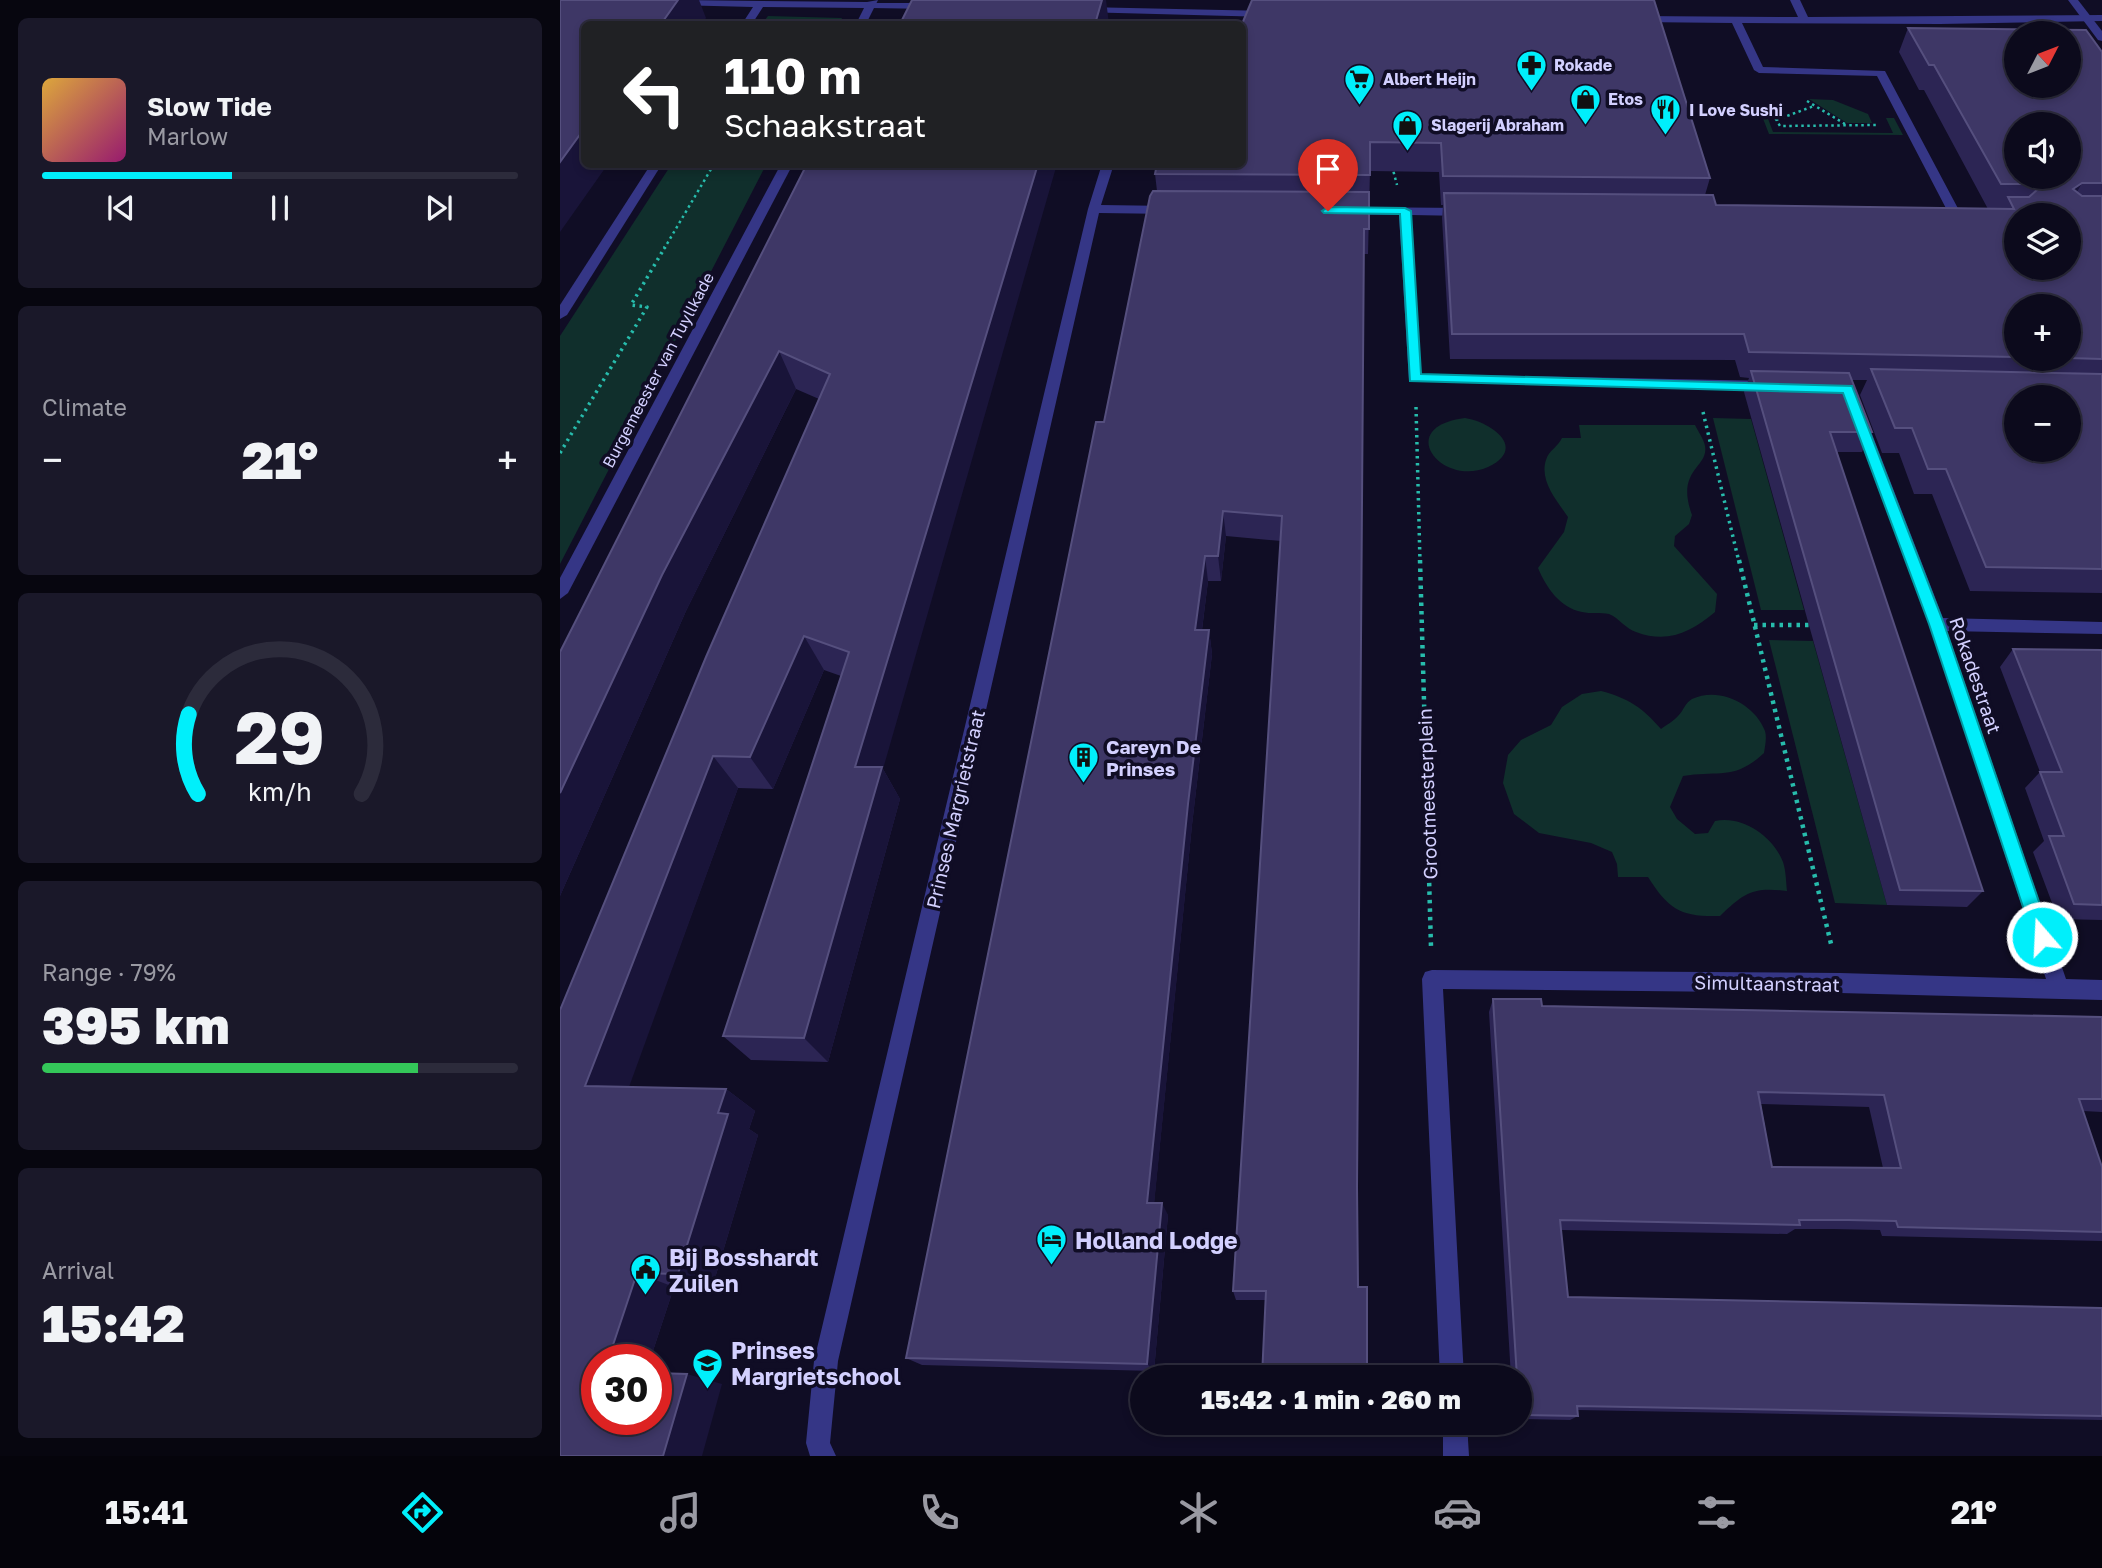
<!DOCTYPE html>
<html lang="en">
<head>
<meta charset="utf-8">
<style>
	body { margin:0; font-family:"Golos Text",sans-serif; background:#1a1829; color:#f1f3f6; height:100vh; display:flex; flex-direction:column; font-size:26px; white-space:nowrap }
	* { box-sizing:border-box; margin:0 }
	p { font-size:23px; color:#9a9aa3 }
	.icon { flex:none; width:38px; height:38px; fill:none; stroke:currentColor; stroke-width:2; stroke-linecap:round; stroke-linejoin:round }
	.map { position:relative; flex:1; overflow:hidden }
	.drawer { display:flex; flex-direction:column; gap:18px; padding:18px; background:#07060f; width:560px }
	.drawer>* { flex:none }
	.hud { position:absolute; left:21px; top:21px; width:665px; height:147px; border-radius:10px; box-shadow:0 4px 10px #0003,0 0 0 2px #2c2b3b; background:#202124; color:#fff; overflow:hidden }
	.needle { width:46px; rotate:48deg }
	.controls { position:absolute; left:1444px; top:21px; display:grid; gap:14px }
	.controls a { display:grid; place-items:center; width:77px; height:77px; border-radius:50%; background:#0c0a1c; box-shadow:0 4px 10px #0003,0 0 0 2px #2c2b3b; font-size:35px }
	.speed { position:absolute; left:21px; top:1344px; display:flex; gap:14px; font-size:35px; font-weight:700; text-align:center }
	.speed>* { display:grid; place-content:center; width:91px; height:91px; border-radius:50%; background:#0c0a1c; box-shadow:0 4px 10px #0003,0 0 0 2px #2c2b3b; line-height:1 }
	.speed .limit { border:10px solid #d22; background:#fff; color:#111 }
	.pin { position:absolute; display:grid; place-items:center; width:60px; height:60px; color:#fff; margin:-72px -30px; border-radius:50% 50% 50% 0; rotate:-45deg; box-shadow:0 0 7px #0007 }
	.pin .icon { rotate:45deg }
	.me { position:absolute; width:77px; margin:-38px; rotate:341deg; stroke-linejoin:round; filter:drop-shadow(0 0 5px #0008) }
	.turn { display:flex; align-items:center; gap:24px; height:147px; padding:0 28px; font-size:32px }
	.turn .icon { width:91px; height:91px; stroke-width:2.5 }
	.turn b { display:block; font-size:49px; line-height:60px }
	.big { font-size:52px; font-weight:800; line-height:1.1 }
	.drawer .widget { flex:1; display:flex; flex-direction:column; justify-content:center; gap:10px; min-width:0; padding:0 24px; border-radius:10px; background:#1a1829 }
	.drawer .dial { align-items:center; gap:0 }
	.dial svg { height:182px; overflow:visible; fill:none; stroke:#2c2b3b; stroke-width:7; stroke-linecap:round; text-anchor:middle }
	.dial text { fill:#f1f3f6; stroke:none }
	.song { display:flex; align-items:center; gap:21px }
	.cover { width:84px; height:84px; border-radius:10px; background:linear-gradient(135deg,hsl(40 70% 55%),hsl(320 70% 35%)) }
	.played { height:7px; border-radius:4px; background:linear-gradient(90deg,#00effb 40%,#2c2b3b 40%) }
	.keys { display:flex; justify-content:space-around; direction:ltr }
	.heat { display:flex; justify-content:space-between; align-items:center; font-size:38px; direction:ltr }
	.charge { height:10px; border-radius:5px; background:linear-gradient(90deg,#34c759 79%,#2c2b3b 0) }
	.trip { position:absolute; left:570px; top:1365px; width:402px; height:70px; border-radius:35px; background:#0c0a1c; box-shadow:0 4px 10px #0003,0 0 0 2px #2c2b3b; font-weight:800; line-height:70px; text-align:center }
	.dock { display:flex; height:112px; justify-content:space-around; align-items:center; background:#05040b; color:#9a9aa3 }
	.dock .icon { width:49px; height:49px }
	.dock .active { color:#00effb }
	.dock b { font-size:32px; color:#f1f3f6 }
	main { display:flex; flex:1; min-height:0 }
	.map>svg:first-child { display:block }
	.green { fill:#102f2c }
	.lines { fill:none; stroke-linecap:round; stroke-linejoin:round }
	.path-far2 { stroke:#27bcac; stroke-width:2.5; stroke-dasharray:2.5 3.5; stroke-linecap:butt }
	.path-far1 { stroke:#27bcac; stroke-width:3.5; stroke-dasharray:2.5 4.5; stroke-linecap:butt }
	.path { stroke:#27bcac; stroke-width:4.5; stroke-dasharray:3.5 5; stroke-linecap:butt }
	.minor { fill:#353686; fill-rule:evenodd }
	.tertiary { fill:#353686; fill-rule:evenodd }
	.wall { fill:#2c2554; fill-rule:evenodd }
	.shaded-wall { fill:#191439 }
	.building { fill:#3e3766; stroke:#554f7e; stroke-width:2; fill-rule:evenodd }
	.route { fill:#00effb; stroke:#009ba3; stroke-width:2 }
	.labels { text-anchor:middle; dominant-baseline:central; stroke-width:7; stroke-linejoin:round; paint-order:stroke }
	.far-poi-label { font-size:16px; font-weight:bold; fill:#d3d0ff; stroke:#100d25; text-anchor:start }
	.far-street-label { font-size:16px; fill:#d3d0ff; stroke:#100d25 }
	.street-label { font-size:19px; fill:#d3d0ff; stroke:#100d25 }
	.poi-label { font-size:19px; font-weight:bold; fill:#d3d0ff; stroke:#100d25; text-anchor:start }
	.near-poi-label { font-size:23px; font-weight:bold; fill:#d3d0ff; stroke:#100d25; text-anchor:start }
</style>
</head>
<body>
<main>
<section class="drawer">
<div class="widget">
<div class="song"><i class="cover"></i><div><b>Slow Tide</b><p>Marlow</p></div></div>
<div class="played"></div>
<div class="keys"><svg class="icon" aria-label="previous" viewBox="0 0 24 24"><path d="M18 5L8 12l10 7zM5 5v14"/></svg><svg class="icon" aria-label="pause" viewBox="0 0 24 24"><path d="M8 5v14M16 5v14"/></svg><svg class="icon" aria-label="next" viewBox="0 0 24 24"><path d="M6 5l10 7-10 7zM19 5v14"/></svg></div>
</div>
<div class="widget"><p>Climate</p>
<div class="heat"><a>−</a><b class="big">21°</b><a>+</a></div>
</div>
<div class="widget dial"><svg viewBox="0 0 100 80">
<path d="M14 69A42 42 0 1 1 86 69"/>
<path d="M14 69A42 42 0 0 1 10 34" stroke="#00effb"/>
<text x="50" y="56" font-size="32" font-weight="700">29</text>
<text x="50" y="72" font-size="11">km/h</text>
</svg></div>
<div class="widget"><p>Range · 79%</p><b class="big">395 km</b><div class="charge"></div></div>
<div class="widget"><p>Arrival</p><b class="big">15:42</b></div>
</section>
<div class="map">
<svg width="1542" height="1456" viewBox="0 0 1542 1456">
	<rect width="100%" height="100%" fill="#100d25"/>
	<!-- green -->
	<g class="green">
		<path d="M208,16L282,18L279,24H202Z"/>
		<path d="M1249,99L1273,100L1308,114L1312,123H1287Z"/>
		<path d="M1202,116H1207L1213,132L1333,133L1326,118H1334L1343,135L1209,134Z"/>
		<path d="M111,165H206L0,564V336Z"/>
		<path d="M905,418C931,422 968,448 928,467C882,488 833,427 905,418Z"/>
		<path d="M1153,418L1191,419L1244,610H1201Z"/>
		<path d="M1019,425H1135C1138,431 1144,440 1145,446C1149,468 1115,469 1132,515L1129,524L1115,536L1114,546L1157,594L1155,612C1131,632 1108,644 1076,632C1066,629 1059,618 1049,614C1041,612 1030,614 1022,612C1000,608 986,587 978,568L1004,532L1008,517C998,502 979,481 986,460C989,450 998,447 1002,438H1021Z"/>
		<path d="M1209,640L1253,641L1327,905L1275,903Z"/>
		<path d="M1041,691C1068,698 1083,708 1101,729C1106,725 1114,721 1118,716C1124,710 1125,703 1132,699C1159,686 1195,704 1205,731C1207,738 1205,746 1204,753C1174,781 1159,770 1123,776L1110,807L1117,819L1135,834L1148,833L1155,821C1182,815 1213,836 1223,862C1226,871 1226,882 1227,891C1193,887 1185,892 1160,916C1121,917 1109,910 1088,877H1058L1057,864L1052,852L1031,843L979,833L954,814L943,783L948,755L961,740L991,725L1002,707L1022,694Z"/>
	</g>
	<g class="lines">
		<!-- path-far2 -->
		<g class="path-far2">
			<path d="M1247,101L1285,124"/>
			<path d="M1125,109H1210L1220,126L1316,125"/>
			<path d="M1216,120L1254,106"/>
			<path d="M832,166L837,185"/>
			<path d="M104,249L154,164"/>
		</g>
		<!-- path-far1 -->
		<g class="path-far1">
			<path d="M856,407L860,562"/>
			<path d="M1143,412L1179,562"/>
			<path d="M0,453L87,307L71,305L105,247"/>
		</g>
		<!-- path -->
		<g class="path">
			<path d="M860,560L871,947"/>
			<path d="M1179,560L1272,948"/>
			<path d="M1194,625H1252"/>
		</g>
		<!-- minor -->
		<g class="minor">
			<path d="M1230,0H1240L1248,17L1542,15V21L1380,24L1182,23L1203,67L1325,71L1402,216L1396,220L1390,216L1317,76L1199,73L1194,70L1172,23L1077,22L1072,19L1077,16L1238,17Z"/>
			<path d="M307,3H373L378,6L373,9L311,8L306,5Z"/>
			<path d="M524,7L709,11L714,14L709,17L520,12L519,10Z"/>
			<path d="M542,164H554L541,205L611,206L617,210L611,214L539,213L278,1361L270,1443L276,1456H250L246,1443L254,1361L528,209Z"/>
			<path d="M786,207L905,208L911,212L905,216L851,215L861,374L1209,381L1216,386L1209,391L849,381L839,215L782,214L780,211Z"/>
			<path d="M1300,416L1307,421L1383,618L1542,622V634L1387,631L1506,979L1542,980V1000L1280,993L883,989L904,1377H880L862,979L865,972L872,970L1280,973L1486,979L1369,624L1293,421Z"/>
			<path d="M883,1423H907L909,1456H883Z"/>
		</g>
		<!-- tertiary -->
		<g class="tertiary">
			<path d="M118,0L307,2L318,0L306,24H296L304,8L203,7L192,24H182L193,7L114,5V1Z"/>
			<path d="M1508,0H1518L1542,31V41L1538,40Z"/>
			<path d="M91,164H102L7,315L0,319V305Z"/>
			<path d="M221,164H233L8,593L0,599V578Z"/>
		</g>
	</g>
	<!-- wall -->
	<g class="wall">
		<path d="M692,0L1150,178L1145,195L1156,205L1428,209L1364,90H1359L1339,52L1348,28L1542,52V593L1410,591L1372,494H1354L1339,453H1322L1300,395L1307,380H1291L1312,432L1302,452H1277L1423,891L1407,907L1327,905L1184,392L1189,378L1180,377L1175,360L890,359L882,218L883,205H881L879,172L810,171L808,254H804L705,1300H676L673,1291L721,541L666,536L661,581H648L642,630H649L652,654L632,825L594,1203L608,1215L594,1371L362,1365L346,1358L544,422L597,191L595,174L682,164ZM1456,306H1508V359H1456Z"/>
		<path d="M247,164L323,769L340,799L268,1062L191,1060L163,1036L281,676L264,670L213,789L178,788L68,1087L166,1089L195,1111L189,1129L198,1135L152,1288L114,1287L90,1360H37V1419L162,1384L0,1456L146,657L259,399L236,389L126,611L0,896V652Z"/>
		<path d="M1453,649L1542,650V920L1498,919L1473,852L1484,841L1465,788L1480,772L1440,667Z"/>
		<path d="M933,999L982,1006L1542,1017V1112L1523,1111L1542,1167V1241L1322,1236L1320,1230L1273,1229H1235L1227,1234L1001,1230L1008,1297L1542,1308V1420L1017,1410L1018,1416L1010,1420L961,1419V1377H951L929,1012ZM1201,1104L1309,1107L1323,1168L1212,1167Z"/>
	</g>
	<!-- shaded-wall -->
	<g class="shaded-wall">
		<path d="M118,0H139L146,18L142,24H101Z"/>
		<path d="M542,0H546L549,24H535Z"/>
		<path d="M24,129V164H48L0,232V162Z"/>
		<path d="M478,164H497L323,769L340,799L268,1062L244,1038L295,767Z"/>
		<path d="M1522,183L1508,208L1513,189Z"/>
		<path d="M219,351L236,389L126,611L0,896V793L102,575Z"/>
		<path d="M663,511L666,536L661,581L658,556Z"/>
		<path d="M645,556L648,581L639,653L635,630Z"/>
		<path d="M649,630L652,654L632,825L593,1215L587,1203L628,804Z"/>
		<path d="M244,636L264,670L213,789L190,757Z"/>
		<path d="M153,756L178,788L61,1109L25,1086Z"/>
		<path d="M166,1089L195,1111L189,1129L198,1135L152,1288L118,1274L158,1113Z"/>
		<path d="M602,1203L608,1215L594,1371L587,1364Z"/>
		<path d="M77,1273L114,1287L90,1360H48Z"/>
		<path d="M127,1374L162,1384L142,1456H103Z"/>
	</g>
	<!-- building -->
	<g class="building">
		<path d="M0,0H118L101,24H24V129L0,162Z"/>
		<path d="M352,0H542L535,24H340Z"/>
		<path d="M692,0H1094L1150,178L883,176L881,143L810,142V175L595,174L597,164H682V24Z"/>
		<path d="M1348,28L1526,30L1542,52V183H1522L1513,189L1522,196H1542V359L1508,358V306H1456V357L1189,352L1184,334H892L884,193L1153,195L1156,205L1454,209L1448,197H1469L1478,189L1469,184H1441L1374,65H1369ZM1456,33H1508V86H1456ZM1456,124H1508V177H1456ZM1456,215H1508V268H1456Z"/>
		<path d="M247,164H478L295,767H322L244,1038L163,1036L289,652L244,636L190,757L153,756L25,1086L166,1089L158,1113L168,1114L118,1274L77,1273L48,1360H37V1419H96V1373L127,1374L103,1456H0V1010L146,657L270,374L219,351L102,575L0,793V652Z"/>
		<path d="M593,191L809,192V229H804L797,1187L798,1287H807V1377H702L706,1291H673L722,516L663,511L658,556H645L635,630H649L628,804L587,1203H602L587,1364L346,1358L536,422H544L590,196Z"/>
		<path d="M1311,369L1542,374V569L1426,567L1386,469H1368L1352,428H1335ZM1456,397H1508V450H1456Z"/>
		<path d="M1191,371L1289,373L1312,432H1270L1423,891L1340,890Z"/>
		<path d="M1453,649L1542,650V905L1514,904L1489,836H1504L1480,772H1502Z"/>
		<path d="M933,999H981L982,1006L1542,1017V1099H1519L1542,1167V1232L1338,1227L1336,1221L1288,1220H1239L1240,1225L1000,1220L1008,1297L1542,1308V1416L1017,1406L1018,1416L961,1415V1377H957ZM1198,1092L1324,1095L1341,1168L1212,1167Z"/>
	</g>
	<!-- route -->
	<path class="route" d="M768,207L845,208L851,211L861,374L1292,386L1384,624L1491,937L1488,943L1482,945L1475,943L1473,937L1369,624L1283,393L850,381L840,214L764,213L762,211Z"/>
	<!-- icons -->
	<defs>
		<symbol id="pharmacy-pin" viewBox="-11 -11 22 30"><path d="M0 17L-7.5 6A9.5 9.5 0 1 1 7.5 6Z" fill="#00effb" stroke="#100d25"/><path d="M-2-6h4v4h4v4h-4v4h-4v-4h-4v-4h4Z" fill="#111"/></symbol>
		<symbol id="supermarket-pin" viewBox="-11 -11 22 30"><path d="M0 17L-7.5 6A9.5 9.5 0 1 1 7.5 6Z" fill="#00effb" stroke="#100d25"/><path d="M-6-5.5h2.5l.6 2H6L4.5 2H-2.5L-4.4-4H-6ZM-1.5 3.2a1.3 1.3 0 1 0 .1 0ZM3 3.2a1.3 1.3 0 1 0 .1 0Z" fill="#111"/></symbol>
		<symbol id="shop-pin" viewBox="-11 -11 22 30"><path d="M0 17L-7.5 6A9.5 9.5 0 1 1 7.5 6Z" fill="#00effb" stroke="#100d25"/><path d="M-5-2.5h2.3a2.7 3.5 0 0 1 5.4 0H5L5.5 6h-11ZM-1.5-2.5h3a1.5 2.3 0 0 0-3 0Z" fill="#111"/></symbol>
		<symbol id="restaurant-pin" viewBox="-11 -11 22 30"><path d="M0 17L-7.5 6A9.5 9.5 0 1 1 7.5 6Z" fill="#00effb" stroke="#100d25"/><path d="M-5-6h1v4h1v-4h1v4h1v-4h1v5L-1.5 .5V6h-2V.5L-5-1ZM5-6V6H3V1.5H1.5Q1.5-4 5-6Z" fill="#111"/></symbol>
		<symbol id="building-pin" viewBox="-11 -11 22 30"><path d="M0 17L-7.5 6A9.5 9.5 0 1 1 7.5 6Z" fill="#00effb" stroke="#100d25"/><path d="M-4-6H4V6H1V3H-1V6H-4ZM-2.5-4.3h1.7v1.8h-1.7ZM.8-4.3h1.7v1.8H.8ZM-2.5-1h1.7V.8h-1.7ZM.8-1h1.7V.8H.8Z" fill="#111"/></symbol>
		<symbol id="hotel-pin" viewBox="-11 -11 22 30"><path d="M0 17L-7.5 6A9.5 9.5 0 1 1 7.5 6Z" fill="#00effb" stroke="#100d25"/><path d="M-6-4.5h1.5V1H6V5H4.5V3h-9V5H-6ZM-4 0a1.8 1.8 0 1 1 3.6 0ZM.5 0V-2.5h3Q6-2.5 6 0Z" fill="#111"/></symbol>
		<symbol id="civic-pin" viewBox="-11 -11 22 30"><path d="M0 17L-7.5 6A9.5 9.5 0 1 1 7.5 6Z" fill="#00effb" stroke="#100d25"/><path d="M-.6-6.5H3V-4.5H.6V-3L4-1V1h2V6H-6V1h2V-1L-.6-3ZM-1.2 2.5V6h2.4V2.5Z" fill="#111"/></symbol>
		<symbol id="school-pin" viewBox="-11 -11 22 30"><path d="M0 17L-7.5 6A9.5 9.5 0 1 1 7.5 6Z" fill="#00effb" stroke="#100d25"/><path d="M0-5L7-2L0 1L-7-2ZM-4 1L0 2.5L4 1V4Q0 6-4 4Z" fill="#111"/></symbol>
	</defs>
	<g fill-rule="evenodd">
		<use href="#pharmacy-pin" x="954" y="48" width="35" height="47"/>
		<use href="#supermarket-pin" x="782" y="62" width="35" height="47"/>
		<use href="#shop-pin" x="1008" y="82" width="35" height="47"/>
		<use href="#restaurant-pin" x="1088" y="92" width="35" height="47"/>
		<use href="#shop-pin" x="830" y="108" width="35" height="47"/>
		<use href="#building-pin" x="506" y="740" width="35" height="47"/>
		<use href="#hotel-pin" x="474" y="1222" width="35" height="47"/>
		<use href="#civic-pin" x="68" y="1252" width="35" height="47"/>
		<use href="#school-pin" x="130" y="1346" width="35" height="47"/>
	</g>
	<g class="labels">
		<!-- far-poi labels -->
		<g class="far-poi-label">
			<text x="994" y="65">Rokade</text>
			<text x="823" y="79">Albert Heijn</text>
			<text x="1048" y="99">Etos</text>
			<text x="1129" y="110">I Love Sushi</text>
			<text x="871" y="125">Slagerij Abraham</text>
		</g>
		<!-- far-street labels -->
		<g class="far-street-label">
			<text transform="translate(98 370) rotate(-62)">Burgemeester van Tuyllkade</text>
		</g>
		<!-- street labels -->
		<g class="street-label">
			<text transform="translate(1416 675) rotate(71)">Rokadestraat</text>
			<text transform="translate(867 794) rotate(-92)">Grootmeesterplein</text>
			<text transform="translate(395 809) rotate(-77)">Prinses Margrietstraat</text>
			<text transform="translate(1207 983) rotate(1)">Simultaanstraat</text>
		</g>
		<!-- poi labels -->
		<g class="poi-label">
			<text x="546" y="746">Careyn De<tspan x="546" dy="22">Prinses</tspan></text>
		</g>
		<!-- near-poi labels -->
		<g class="near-poi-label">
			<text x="515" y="1240">Holland Lodge</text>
			<text x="109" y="1257">Bij Bosshardt<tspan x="109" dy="26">Zuilen</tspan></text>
			<text x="171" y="1350">Prinses<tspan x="171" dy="26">Margrietschool</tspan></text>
		</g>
	</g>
</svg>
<div class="controls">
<a><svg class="needle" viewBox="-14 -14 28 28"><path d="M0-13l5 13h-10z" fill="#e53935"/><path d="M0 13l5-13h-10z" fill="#9a9aa3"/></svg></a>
<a><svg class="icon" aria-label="sound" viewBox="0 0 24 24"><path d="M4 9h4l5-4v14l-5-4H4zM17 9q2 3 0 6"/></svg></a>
<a><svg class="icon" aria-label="layers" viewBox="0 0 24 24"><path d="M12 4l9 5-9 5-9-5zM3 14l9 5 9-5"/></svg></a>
<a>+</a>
<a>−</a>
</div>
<div class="speed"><div class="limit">30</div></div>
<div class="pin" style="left:768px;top:211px;background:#d93025"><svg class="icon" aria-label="arrive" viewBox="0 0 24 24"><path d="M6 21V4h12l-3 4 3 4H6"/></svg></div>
<svg class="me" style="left:1482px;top:937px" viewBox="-20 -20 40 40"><circle r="17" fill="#00effb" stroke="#fff" stroke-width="3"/><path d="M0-11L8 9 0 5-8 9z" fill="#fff"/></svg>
<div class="trip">15:42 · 1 min · 260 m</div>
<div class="hud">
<div class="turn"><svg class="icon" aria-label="left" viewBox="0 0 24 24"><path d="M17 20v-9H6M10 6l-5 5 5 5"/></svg><div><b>110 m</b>Schaakstraat</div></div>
</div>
</div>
</main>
<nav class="dock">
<b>15:41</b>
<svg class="icon active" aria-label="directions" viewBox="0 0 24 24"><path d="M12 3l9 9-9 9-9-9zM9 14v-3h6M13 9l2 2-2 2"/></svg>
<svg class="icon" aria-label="music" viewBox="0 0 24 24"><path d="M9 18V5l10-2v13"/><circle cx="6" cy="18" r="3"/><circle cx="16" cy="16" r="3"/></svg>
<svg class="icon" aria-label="phone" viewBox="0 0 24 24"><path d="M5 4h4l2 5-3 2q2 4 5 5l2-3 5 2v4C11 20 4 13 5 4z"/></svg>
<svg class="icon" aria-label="climate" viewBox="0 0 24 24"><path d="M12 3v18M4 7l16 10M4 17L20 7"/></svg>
<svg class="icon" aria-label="car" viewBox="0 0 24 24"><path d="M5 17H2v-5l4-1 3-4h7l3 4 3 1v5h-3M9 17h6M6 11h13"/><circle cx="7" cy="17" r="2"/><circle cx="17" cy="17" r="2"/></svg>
<svg class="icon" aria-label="filters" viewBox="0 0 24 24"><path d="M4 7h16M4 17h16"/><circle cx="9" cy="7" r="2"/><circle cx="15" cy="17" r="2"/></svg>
<b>21°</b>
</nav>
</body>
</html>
